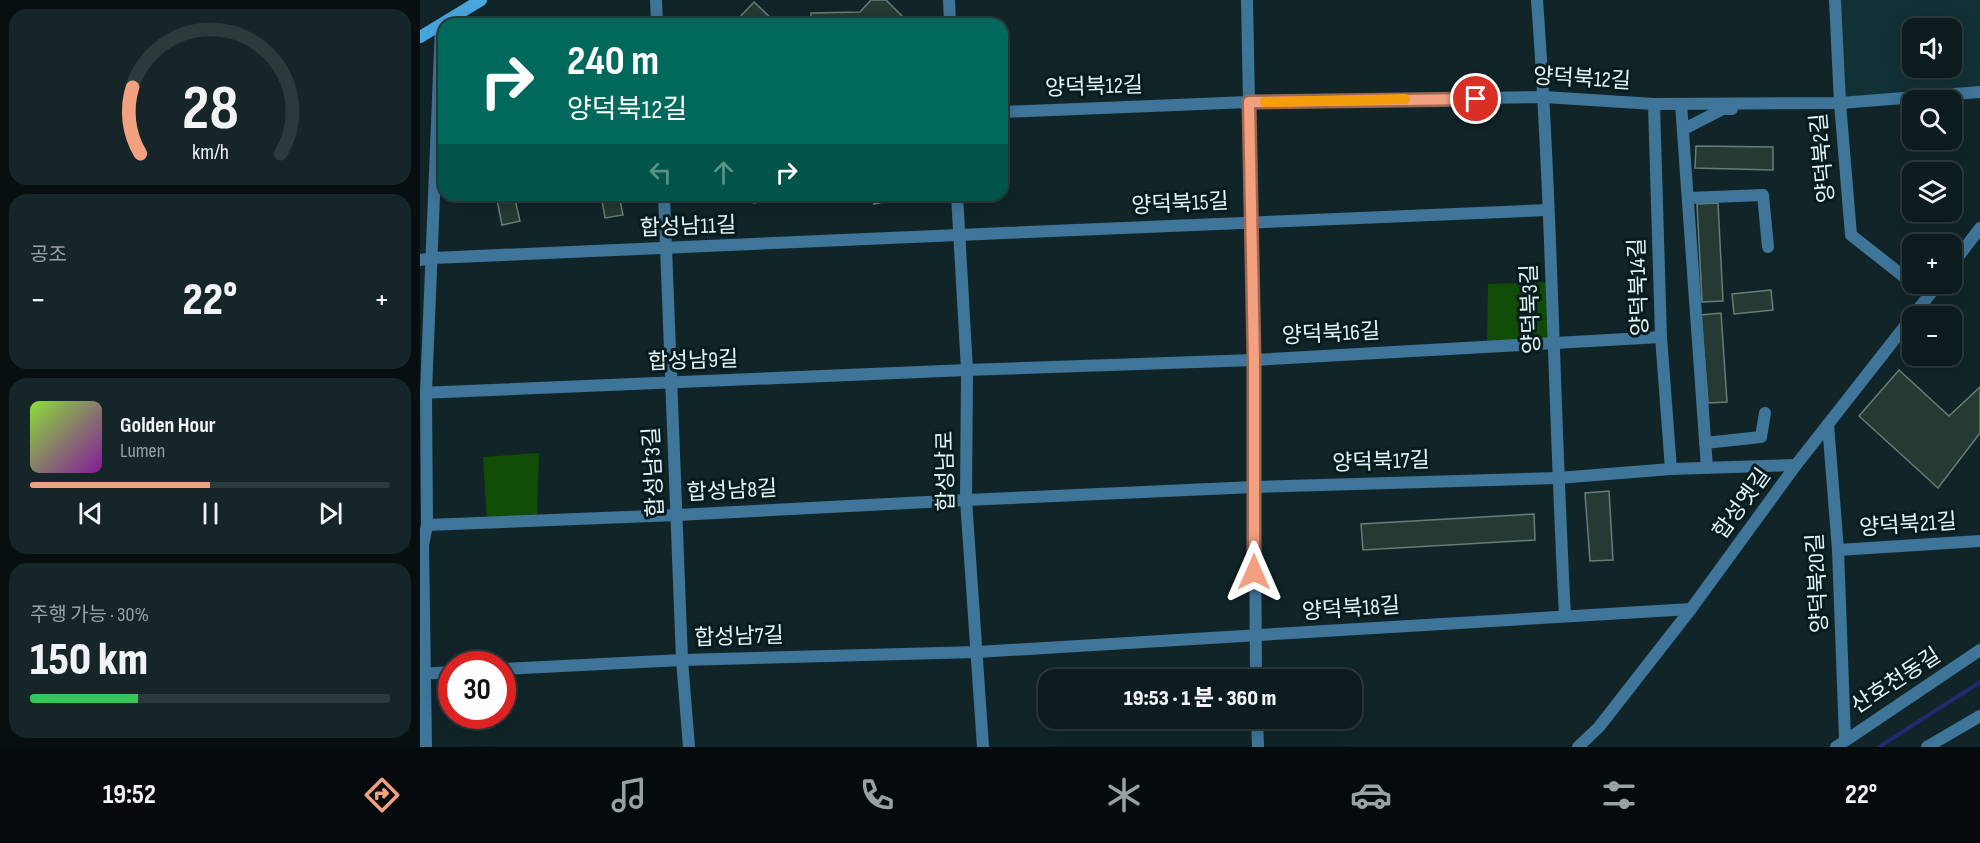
<!DOCTYPE html>
<html lang="ko">
<head>
<meta charset="utf-8">
<style>
	body { margin:0; font-family:"Sofia Sans Condensed","Noto Sans KR",sans-serif; background:#162527; color:#f1f3f6; height:100vh; display:flex; flex-direction:column; font-size:22px; white-space:nowrap }
	* { box-sizing:border-box; margin:0 }
	p { font-size:20px; color:#9aa1a4 }
	.icon { flex:none; width:33px; height:33px; fill:none; stroke:currentColor; stroke-width:2; stroke-linecap:round; stroke-linejoin:round }
	.map { position:relative; flex:1; overflow:hidden }
	.drawer { display:flex; flex-direction:column; gap:9px; padding:9px; background:#070f10; width:420px }
	.drawer>* { flex:none }
	.guide { position:absolute; left:18px; top:18px; width:570px; height:183px; border-radius:18px; box-shadow:0 3px 15px #0003,0 0 0 2px #2d3a3c; background:#00695c; color:#fff; overflow:hidden }
	.buttons { position:absolute; left:1482px; top:18px; display:grid; gap:12px }
	.buttons a { display:grid; place-items:center; width:60px; height:60px; border-radius:12px; background:#0d1c1e; box-shadow:0 3px 15px #0003,0 0 0 2px #2d3a3c; font-size:30px }
	.speed { position:absolute; left:18px; top:651px; display:flex; gap:12px; font-size:30px; font-weight:700; text-align:center }
	.speed>* { display:grid; place-content:center; width:78px; height:78px; border-radius:50%; background:#0d1c1e; box-shadow:0 3px 15px #0003,0 0 0 2px #2d3a3c; line-height:1 }
	.speed .limit { border:9px solid #d22; background:#fff; color:#111 }
	.pin { position:absolute; display:grid; place-items:center; width:51px; height:51px; color:#fff; margin:-26px; border:3px solid #fff; border-radius:50%; box-shadow:0 2px 6px #0007 }
	.me { position:absolute; width:66px; margin:-33px; rotate:0deg; stroke-linejoin:round; filter:drop-shadow(0 0 4px #0008) }
	.turn { display:flex; align-items:center; gap:21px; height:126px; padding:0 30px; font-size:27px }
	.turn .icon { width:78px; height:78px; stroke-width:2.5 }
	.turn b { display:block; font-size:42px; line-height:51px }
	.lanes { display:flex; align-items:center; height:57px; padding:0 30px; background:#0003; justify-content:center; gap:30px; direction:ltr }
	.lanes .off { opacity:.35 }
	.big { font-size:45px; font-weight:800; line-height:1.1 }
	.drawer .card { flex:1; display:flex; flex-direction:column; justify-content:center; gap:9px; min-width:0; padding:0 21px; border-radius:18px; background:#162527 }
	.drawer .dial { align-items:center; gap:0 }
	.dial svg { height:156px; overflow:visible; fill:none; stroke:#2d3a3c; stroke-width:7; stroke-linecap:round; text-anchor:middle }
	.dial text { fill:#f1f3f6; stroke:none }
	.song { display:flex; align-items:center; gap:18px }
	.cover { width:72px; height:72px; border-radius:9px; background:linear-gradient(135deg,hsl(90 70% 55%),hsl(290 70% 35%)) }
	.played { height:6px; border-radius:3px; background:linear-gradient(90deg,#f2a07f 50%,#2d3a3c 50%) }
	.keys { display:flex; justify-content:space-around; direction:ltr }
	.heat { display:flex; justify-content:space-between; align-items:center; font-size:33px; direction:ltr }
	.charge { height:9px; border-radius:4px; background:linear-gradient(90deg,#34c759 30%,#2d3a3c 0) }
	.trip { position:absolute; left:618px; top:669px; width:324px; height:60px; border-radius:18px; background:#0d1c1e; box-shadow:0 3px 15px #0003,0 0 0 2px #2d3a3c; font-weight:800; line-height:60px; text-align:center }
	.dock { display:flex; height:96px; justify-content:space-around; align-items:center; background:#050b0c; color:#9aa1a4 }
	.dock .icon { width:42px; height:42px }
	.dock .selected { color:#f2a07f }
	.dock b { font-size:27px; color:#f1f3f6 }
	main { display:flex; flex:1; min-height:0 }
	.map>svg:first-child { display:block }
	.built { fill:#123135; fill-rule:evenodd }
	.green { fill:#104c06 }
	.lines { fill:none; stroke-linecap:round; stroke-linejoin:round }
	.stream { stroke:#212a6e; stroke-width:4 }
	.building { fill:#263933; stroke:#687d76; stroke-width:1.5 }
	.street { stroke:#3f7599; stroke-width:12 }
	.secondary { stroke:#49a5de; stroke-width:12 }
	.route-casing { stroke:#9d6853; stroke-width:15 }
	.route { stroke:#f2a07f; stroke-width:10 }
	.slow { stroke:#f59e0b; stroke-width:10 }
	.labels { text-anchor:middle; dominant-baseline:central; stroke-width:6; stroke-linejoin:round; paint-order:stroke }
	.street-label { font-size:22px; fill:#e6f3f5; stroke:#071c1e }
</style>
</head>
<body>
<main>
<section class="drawer">
<div class="card dial"><svg viewBox="0 0 100 80">
<path d="M14 69A42 42 0 1 1 86 69"/>
<path d="M14 69A42 42 0 0 1 10 35" stroke="#f2a07f"/>
<text x="50" y="56" font-size="32" font-weight="700">28</text>
<text x="50" y="72" font-size="11">km/h</text>
</svg></div>
<div class="card"><p>공조</p>
<div class="heat"><a>−</a><b class="big">22°</b><a>+</a></div>
</div>
<div class="card">
<div class="song"><i class="cover"></i><div><b>Golden Hour</b><p>Lumen</p></div></div>
<div class="played"></div>
<div class="keys"><svg class="icon" aria-label="previous" viewBox="0 0 24 24"><path d="M18 5L8 12l10 7zM5 5v14"/></svg><svg class="icon" aria-label="pause" viewBox="0 0 24 24"><path d="M8 5v14M16 5v14"/></svg><svg class="icon" aria-label="next" viewBox="0 0 24 24"><path d="M6 5l10 7-10 7zM19 5v14"/></svg></div>
</div>
<div class="card"><p>주행 가능 · 30%</p><b class="big">150 km</b><div class="charge"></div></div>
</section>
<div class="map">
<svg width="1560" height="747" viewBox="0 0 1560 747">
	<rect width="100%" height="100%" fill="#112528"/>
	<!-- built -->
	<path class="built" d="M1418,0H1560V87L1424,97ZM1492,28H1532V68H1492Z"/>
	<!-- green -->
	<g class="green">
		<path d="M1131,282L1134,344L1067,347L1068,284Z"/>
		<path d="M119,453L117,521L67,523L63,457Z"/>
	</g>
	<g class="lines">
		<!-- stream -->
		<path class="stream" d="M1459,747L1560,682"/>
	</g>
	<!-- building -->
	<g class="building">
		<path d="M451,0H466L484,18L478,24H451L447,21L444,24H391V13L440,12Z"/>
		<path d="M334,2L357,24H268V22L316,21Z"/>
		<path d="M1276,146L1353,147V170L1275,168Z"/>
		<path d="M81,195H94L100,221L82,225L77,200Z"/>
		<path d="M181,195H199L203,215L185,218Z"/>
		<path d="M332,195H351L352,200L334,203Z"/>
		<path d="M452,195H471L472,200L454,204Z"/>
		<path d="M1298,203L1303,301L1282,302L1277,204Z"/>
		<path d="M1351,290L1353,310L1314,314L1312,294Z"/>
		<path d="M1301,313L1307,402L1288,403L1281,315Z"/>
		<path d="M1479,370L1529,416L1560,387V433L1518,488L1439,416Z"/>
		<path d="M1189,491L1193,560L1170,561L1165,493Z"/>
		<path d="M1114,514L1115,540L943,550L941,524Z"/>
	</g>
	<g class="lines">
		<!-- street -->
		<g class="street">
			<path d="M236,0L237,24"/>
			<path d="M529,0L530,24"/>
			<path d="M827,0L834,360L836,680"/>
			<path d="M1117,0C1132,205 1134,411 1145,616"/>
			<path d="M1415,0L1420,103L1431,235L1492,283"/>
			<path d="M1234,104L1241,337L1251,469"/>
			<path d="M1261,104L1287,468"/>
			<path d="M582,112L829,102L1124,97L1234,104L1420,103L1560,92"/>
			<path d="M1264,129L1303,109H1312"/>
			<path d="M244,195L262,660L269,747"/>
			<path d="M537,195L547,370L546,500L563,747"/>
			<path d="M1268,198L1343,195L1348,247"/>
			<path d="M0,260L13,258C385,244 756,223 1128,210"/>
			<path d="M1532,265L1560,228"/>
			<path d="M0,393L547,370L834,360L1241,337"/>
			<path d="M1408,424L1418,550L1425,739"/>
			<path d="M1285,443L1341,437L1345,413"/>
			<path d="M7,525L257,515L546,500L834,487L1138,478L1251,469L1376,465"/>
			<path d="M1418,550L1560,541"/>
			<path d="M82,669L262,660L557,652L1271,609"/>
			<path d="M0,674L32,672"/>
			<path d="M837,718L838,747"/>
			<path d="M6,747L3,545L7,525L6,392L21,25"/>
			<path d="M1158,747L1179,727L1271,609L1376,465L1518,284"/>
			<path d="M1416,747L1560,650"/>
			<path d="M1507,747L1560,716"/>
		</g>
		<!-- secondary -->
		<path class="secondary" d="M0,37L61,0"/>
	</g>
	<g class="lines">
		<defs>
			<path id="route" d="M834,572V360L829,102L1056,99"/>
		</defs>
		<!-- route casing -->
		<use href="#route" class="route-casing"/>
		<!-- route -->
		<use href="#route" class="route"/>
		<!-- slow -->
		<path class="slow" d="M845,102L985,99"/>
	</g>
	<g class="labels">
		<!-- street labels -->
		<g class="street-label">
			<text transform="translate(1162 79) rotate(3)">양덕북12길</text>
			<text transform="translate(674 87) rotate(-2)">양덕북12길</text>
			<text transform="translate(1403 158) rotate(-95)">양덕북2길</text>
			<text transform="translate(760 204) rotate(-3)">양덕북15길</text>
			<text transform="translate(268 227) rotate(-2)">합성남11길</text>
			<text transform="translate(1219 287) rotate(-92)">양덕북14길</text>
			<text transform="translate(1111 309) rotate(-92)">양덕북3길</text>
			<text transform="translate(911 334) rotate(-3)">양덕북16길</text>
			<text transform="translate(273 361) rotate(-2)">합성남9길</text>
			<text transform="translate(961 462) rotate(-2)">양덕북17길</text>
			<text transform="translate(526 471) rotate(-91)">합성남로</text>
			<text transform="translate(234 472) rotate(-93)">합성남3길</text>
			<text transform="translate(312 491) rotate(-3)">합성남8길</text>
			<text transform="translate(1322 504) rotate(-54)">합성옛길</text>
			<text transform="translate(1488 525) rotate(-4)">양덕북21길</text>
			<text transform="translate(1398 583) rotate(-93)">양덕북20길</text>
			<text transform="translate(931 609) rotate(-4)">양덕북18길</text>
			<text transform="translate(319 637) rotate(-2)">합성남7길</text>
			<text transform="translate(1476 681) rotate(-33)">산호천동길</text>
		</g>
	</g>
</svg>
<div class="buttons">
<a><svg class="icon" aria-label="sound" viewBox="0 0 24 24"><path d="M4 9h4l5-4v14l-5-4H4zM17 9q2 3 0 6"/></svg></a>
<a><svg class="icon" aria-label="search" viewBox="0 0 24 24"><circle cx="10" cy="10" r="6"/><path d="M15 15l6 6"/></svg></a>
<a><svg class="icon" aria-label="layers" viewBox="0 0 24 24"><path d="M12 4l9 5-9 5-9-5zM3 14l9 5 9-5"/></svg></a>
<a>+</a>
<a>−</a>
</div>
<div class="speed"><div class="limit">30</div></div>
<div class="pin" style="left:1056px;top:99px;background:#d93025"><svg class="icon" aria-label="arrive" viewBox="0 0 24 24"><path d="M6 21V4h12l-3 4 3 4H6"/></svg></div>
<svg class="me" style="left:834px;top:572px" viewBox="-20 -20 40 40"><path d="M0-17L14 15 0 8-14 15z" fill="#f2a07f" stroke="#fff" stroke-width="4"/></svg>
<div class="trip">19:53 · 1 분 · 360 m</div>
<div class="guide">
<div class="turn"><svg class="icon" aria-label="right" viewBox="0 0 24 24"><path d="M7 20v-9h11M14 6l5 5-5 5"/></svg><div><b>240 m</b>양덕북12길</div></div>
<div class="lanes"><svg class="icon off" aria-label="left" viewBox="0 0 24 24"><path d="M17 20v-9H6M10 6l-5 5 5 5"/></svg><svg class="icon off" aria-label="ahead" viewBox="0 0 24 24"><path d="M12 20V5M6 11l6-6 6 6"/></svg><svg class="icon" aria-label="right" viewBox="0 0 24 24"><path d="M7 20v-9h11M14 6l5 5-5 5"/></svg></div>
</div>
</div>
</main>
<nav class="dock">
<b>19:52</b>
<svg class="icon selected" aria-label="directions" viewBox="0 0 24 24"><path d="M12 3l9 9-9 9-9-9zM9 14v-3h6M13 9l2 2-2 2"/></svg>
<svg class="icon" aria-label="music" viewBox="0 0 24 24"><path d="M9 18V5l10-2v13"/><circle cx="6" cy="18" r="3"/><circle cx="16" cy="16" r="3"/></svg>
<svg class="icon" aria-label="phone" viewBox="0 0 24 24"><path d="M5 4h4l2 5-3 2q2 4 5 5l2-3 5 2v4C11 20 4 13 5 4z"/></svg>
<svg class="icon" aria-label="climate" viewBox="0 0 24 24"><path d="M12 3v18M4 7l16 10M4 17L20 7"/></svg>
<svg class="icon" aria-label="car" viewBox="0 0 24 24"><path d="M5 17H2v-5l4-1 3-4h7l3 4 3 1v5h-3M9 17h6M6 11h13"/><circle cx="7" cy="17" r="2"/><circle cx="17" cy="17" r="2"/></svg>
<svg class="icon" aria-label="filters" viewBox="0 0 24 24"><path d="M4 7h16M4 17h16"/><circle cx="9" cy="7" r="2"/><circle cx="15" cy="17" r="2"/></svg>
<b>22°</b>
</nav>
</body>
</html>
